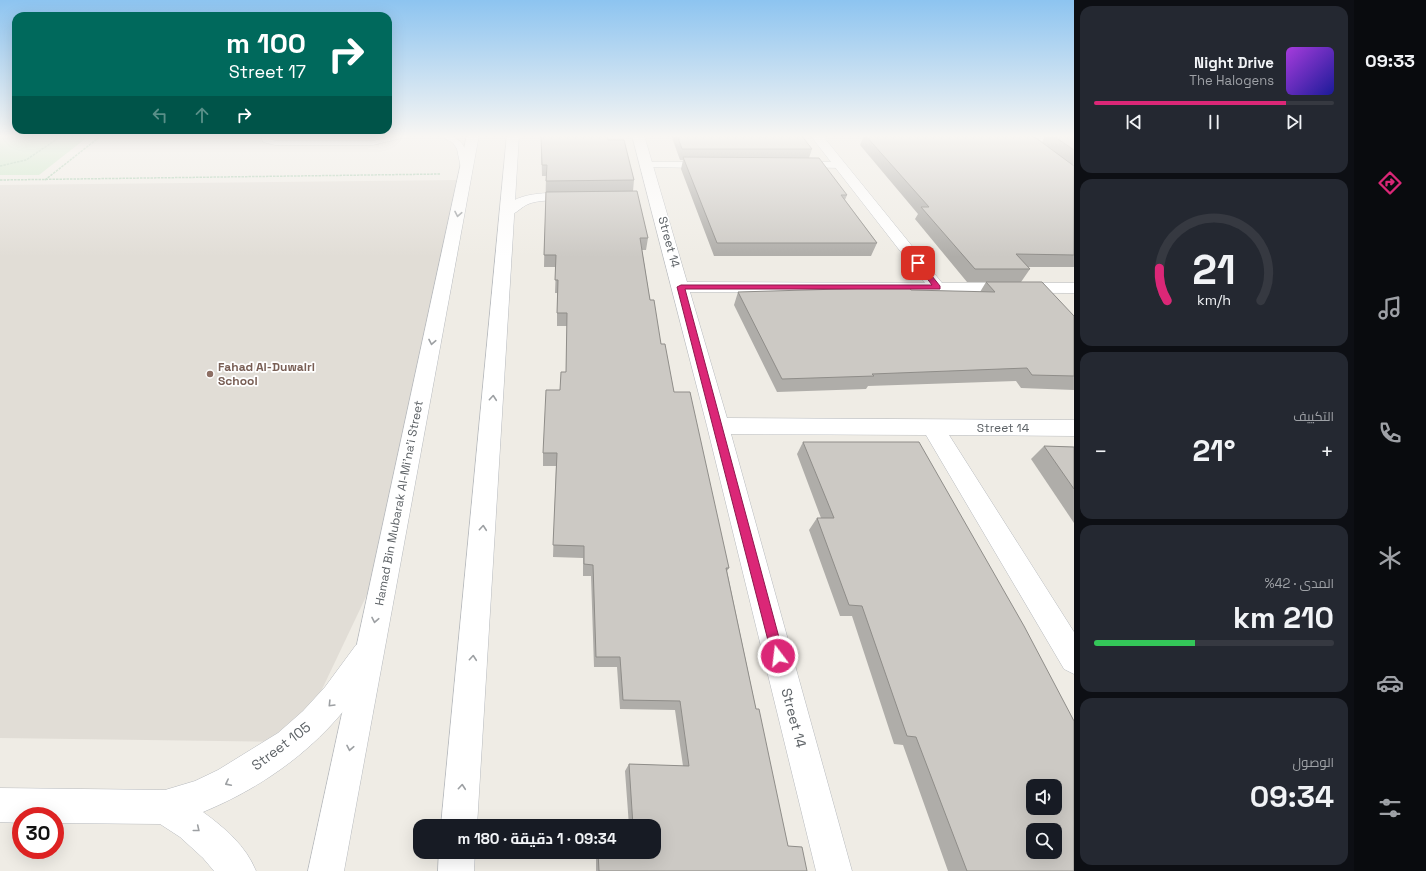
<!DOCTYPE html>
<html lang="ar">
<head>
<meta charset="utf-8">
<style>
	body { margin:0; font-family:"Space Grotesk",Cairo,sans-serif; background:#242831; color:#f1f3f6; direction:rtl; height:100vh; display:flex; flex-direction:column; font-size:15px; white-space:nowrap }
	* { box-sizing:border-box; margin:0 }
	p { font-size:13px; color:#9ea1a6 }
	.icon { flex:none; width:22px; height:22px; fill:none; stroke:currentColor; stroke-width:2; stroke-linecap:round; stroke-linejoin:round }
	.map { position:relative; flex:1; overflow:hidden; direction:ltr }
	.details { display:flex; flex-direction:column; gap:6px; padding:6px; background:#0d0f14; width:280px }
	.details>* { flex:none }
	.hud { position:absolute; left:12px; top:12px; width:380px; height:122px; border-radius:12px; box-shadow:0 4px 16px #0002; direction:rtl; background:#00695c; color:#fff; overflow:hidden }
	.controls { position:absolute; left:1026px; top:779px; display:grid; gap:8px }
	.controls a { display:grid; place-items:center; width:36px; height:36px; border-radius:8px; background:#171b24; box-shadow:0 4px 16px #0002; font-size:20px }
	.speed { position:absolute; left:12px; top:807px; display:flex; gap:8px; font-size:20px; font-weight:700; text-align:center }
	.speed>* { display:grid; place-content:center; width:52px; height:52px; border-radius:50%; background:#171b24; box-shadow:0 4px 16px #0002; line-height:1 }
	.speed .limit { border:6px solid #d22; background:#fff; color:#111 }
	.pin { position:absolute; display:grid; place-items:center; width:34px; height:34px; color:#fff; margin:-17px; border-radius:8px; box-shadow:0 2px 6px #0006 }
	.me { position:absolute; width:44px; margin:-22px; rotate:345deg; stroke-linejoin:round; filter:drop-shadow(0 0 3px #0008) }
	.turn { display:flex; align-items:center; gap:14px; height:84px; padding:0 20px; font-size:18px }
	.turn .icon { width:52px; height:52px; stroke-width:2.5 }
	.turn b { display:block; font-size:28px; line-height:34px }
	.lanes { display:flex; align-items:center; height:38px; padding:0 20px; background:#0003; justify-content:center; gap:20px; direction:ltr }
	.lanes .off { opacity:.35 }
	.big { font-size:30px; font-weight:700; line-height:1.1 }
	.details .card { flex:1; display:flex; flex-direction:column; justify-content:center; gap:6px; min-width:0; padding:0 14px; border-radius:12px; background:#242831 }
	.details .dial { align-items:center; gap:0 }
	.dial svg { height:104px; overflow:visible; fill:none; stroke:#363941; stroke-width:7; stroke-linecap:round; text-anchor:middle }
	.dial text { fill:#f1f3f6; stroke:none }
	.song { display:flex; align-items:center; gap:12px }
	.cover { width:48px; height:48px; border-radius:6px; background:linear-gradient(135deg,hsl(280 70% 55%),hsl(240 70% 35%)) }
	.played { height:4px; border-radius:2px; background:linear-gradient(90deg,#db2777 80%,#363941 80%) }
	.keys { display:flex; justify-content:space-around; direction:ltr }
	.heat { display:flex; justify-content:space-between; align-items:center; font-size:22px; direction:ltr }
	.charge { height:6px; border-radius:3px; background:linear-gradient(90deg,#34c759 42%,#363941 0) }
	.trip { position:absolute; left:413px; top:819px; width:248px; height:40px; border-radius:12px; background:#171b24; box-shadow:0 4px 16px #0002; font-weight:700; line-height:40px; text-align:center; direction:rtl }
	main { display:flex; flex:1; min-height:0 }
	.tabs { display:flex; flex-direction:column; width:72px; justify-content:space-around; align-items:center; background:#090b0e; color:#9ea1a6 }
	.tabs .icon { width:28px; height:28px }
	.tabs .current { color:#db2777 }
	.tabs b { font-size:18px; color:#f1f3f6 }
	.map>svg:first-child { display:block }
	.education { fill:#e1ddd6 }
	.green { fill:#c4e5c2 }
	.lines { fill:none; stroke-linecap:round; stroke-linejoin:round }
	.service-casing { stroke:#b7babe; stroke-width:1 }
	.minor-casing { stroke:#b7babe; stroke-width:1 }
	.tertiary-casing { stroke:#b7babe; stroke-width:1 }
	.path { stroke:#9bc6a5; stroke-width:1.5; stroke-dasharray:2.5 1; stroke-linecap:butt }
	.service { fill:#fff; fill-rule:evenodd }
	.minor { fill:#fff; fill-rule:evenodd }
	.tertiary { fill:#fff; fill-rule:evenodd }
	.wall { fill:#afada9 }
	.building { fill:#ccc9c4; stroke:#8f8d89; fill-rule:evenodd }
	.oneway { stroke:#9da0a3 }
	.route { fill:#db2777; stroke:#8e194d }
	.education-dot { fill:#8d6e63; stroke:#fff; stroke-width:1.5 }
	.labels { text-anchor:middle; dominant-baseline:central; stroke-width:3.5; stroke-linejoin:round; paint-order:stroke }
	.street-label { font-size:12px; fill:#5c6165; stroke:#fff }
	.education-label { font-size:12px; font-weight:bold; fill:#785e54; stroke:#fff; text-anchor:start }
	.near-street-label { font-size:14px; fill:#5c6165; stroke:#fff }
</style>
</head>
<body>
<main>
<nav class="tabs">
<b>09:33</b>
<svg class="icon current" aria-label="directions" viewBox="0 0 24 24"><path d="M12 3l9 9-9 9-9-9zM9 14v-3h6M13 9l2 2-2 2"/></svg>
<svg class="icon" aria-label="music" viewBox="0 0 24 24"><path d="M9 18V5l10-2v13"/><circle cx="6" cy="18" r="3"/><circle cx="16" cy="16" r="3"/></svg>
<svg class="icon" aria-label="phone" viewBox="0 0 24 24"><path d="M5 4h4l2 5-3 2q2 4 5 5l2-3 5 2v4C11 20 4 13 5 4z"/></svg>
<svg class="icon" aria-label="climate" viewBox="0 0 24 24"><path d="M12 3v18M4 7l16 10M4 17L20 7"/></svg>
<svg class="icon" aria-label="car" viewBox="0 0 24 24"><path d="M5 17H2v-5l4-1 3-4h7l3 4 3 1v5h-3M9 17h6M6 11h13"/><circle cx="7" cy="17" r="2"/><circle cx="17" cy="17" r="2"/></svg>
<svg class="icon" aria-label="filters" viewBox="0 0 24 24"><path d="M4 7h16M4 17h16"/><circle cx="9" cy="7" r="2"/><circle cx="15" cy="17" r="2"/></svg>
</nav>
<section class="details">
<div class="card">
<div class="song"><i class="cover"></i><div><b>Night Drive</b><p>The Halogens</p></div></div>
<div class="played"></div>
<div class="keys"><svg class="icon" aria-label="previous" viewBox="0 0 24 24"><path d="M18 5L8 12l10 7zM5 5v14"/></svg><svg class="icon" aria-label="pause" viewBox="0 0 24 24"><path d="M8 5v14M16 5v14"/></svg><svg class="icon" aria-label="next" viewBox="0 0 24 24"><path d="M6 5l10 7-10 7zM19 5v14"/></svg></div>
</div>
<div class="card dial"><svg viewBox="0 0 100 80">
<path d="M14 69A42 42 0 1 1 86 69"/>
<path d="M14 69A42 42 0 0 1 8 44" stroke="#db2777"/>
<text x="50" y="56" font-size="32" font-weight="700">21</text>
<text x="50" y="72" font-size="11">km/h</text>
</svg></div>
<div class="card"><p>التكييف</p>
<div class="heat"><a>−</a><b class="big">21°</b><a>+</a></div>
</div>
<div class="card"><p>المدى · 42%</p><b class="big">210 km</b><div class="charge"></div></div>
<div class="card"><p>الوصول</p><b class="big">09:34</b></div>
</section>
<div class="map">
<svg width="1074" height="871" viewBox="0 0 1074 871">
	<rect width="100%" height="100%" fill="#efece5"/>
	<!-- education -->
	<path class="education" d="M457,180L382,563L297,742L0,738V185Z"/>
	<!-- green -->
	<path class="green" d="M0,135H90L39,175H0Z"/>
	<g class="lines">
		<defs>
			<g id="service">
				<path d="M261,135H269L270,139L276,141H373L399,135H414L373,145H275L263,142Z"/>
				<path d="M439,135C466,135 467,151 470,173L469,175H463L462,173L457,149L453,143Z"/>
				<path d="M647,162H701L705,165L701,168L644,167L643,165Z"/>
				<path d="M803,162H840L844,165L840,168L800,167L799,165Z"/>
			</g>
			<g id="minor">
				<path d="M632,135H644L687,282L925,283L810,135H822L942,283H1074V293L690,292L727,418L1074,420V436L949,435L1074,632V674L1064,669L926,435L731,434L852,871H816L707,426Z"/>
				<path d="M549,193L581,194L583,197L581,200L576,201C561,201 545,199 531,203C520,206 515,218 503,215L501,212C512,196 531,194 549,193Z"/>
				<path d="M366,640L376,645L381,655C376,667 368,678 360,689C322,745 266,786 203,812C225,828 246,846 256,871H214L203,858L180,837L160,824L55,823V816H21V823L0,822V788L165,790L195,781L218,770L278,733L303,711L325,687L356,645Z"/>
			</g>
			<g id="tertiary">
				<path d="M467,135H479L344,871H308Z"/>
				<path d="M507,135H519L477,826H441Z"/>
				<path d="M439,852H475L474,871H438Z"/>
			</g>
		</defs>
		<!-- service casing -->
		<use href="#service" class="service-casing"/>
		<!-- minor casing -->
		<use href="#minor" class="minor-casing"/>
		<!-- tertiary casing -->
		<use href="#tertiary" class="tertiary-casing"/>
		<!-- path -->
		<g class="path">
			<path d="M0,166L26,160L63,135"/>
			<path d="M0,180L441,174"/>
			<path d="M45,180L102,135"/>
		</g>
		<!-- service -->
		<use href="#service" class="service"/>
		<!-- minor -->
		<use href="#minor" class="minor"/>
		<!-- tertiary -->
		<use href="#tertiary" class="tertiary"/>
	</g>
	<!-- wall -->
	<g class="wall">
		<path d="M541,135H607L608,140L634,180L633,191L648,238L646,250H642L650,300L661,344L674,392L729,568L727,571L756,709L788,846L807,871H596V852H654V826H629L625,771L629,764L683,766L675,710L620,709L617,667H594L591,576H583V558L553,557L556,466H543V453L560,390L566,372L567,326H557V293H555L556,267H544L546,176H542Z"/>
		<path d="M671,135H801L812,149L809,158L847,195L845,200L877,243L871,256H714L681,169L683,160H680Z"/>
		<path d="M864,135H1032L1042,142L1045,136L1044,135H1074V267H1028L1030,269L1021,282H967L915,219L918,214L860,145Z"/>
		<path d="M986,282L1074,316V390L1021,388L1016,381L868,386L866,389L777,392L734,305L738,292L911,290L980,292Z"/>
		<path d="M803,442L1074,871H948L903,745L894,744L852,616H840L809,530L817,518H821L797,454Z"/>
		<path d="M1044,446L1074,447V523L1031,459Z"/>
	</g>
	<!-- building -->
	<g class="building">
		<path d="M541,135H607L608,140H624L634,180L546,181L547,165H542Z"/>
		<path d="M677,135H801L812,149H682Z"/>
		<path d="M865,135H1032L1074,166V255L1016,254L1030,269H975L921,207H929Z"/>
		<path d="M1052,135H1074V150Z"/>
		<path d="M683,157L819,158L847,195H841L877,243H717Z"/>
		<path d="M637,191L648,238H640L650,300H654L661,344H665L674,392H690L729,568H726L756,709H759L788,846L802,847L807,871H599L598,852H654V826H633L629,764L689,766L680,701L623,700L620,657H596L593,565L584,564V546L553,545L557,453H543L546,390H560L561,372H566L567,313H557L558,280H555L556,255H544L546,192Z"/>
		<path d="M986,282H1042L1074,316V376L1032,375L1027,368L872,374L874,376L782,379L738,292L909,287L911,290L995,292Z"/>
		<path d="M803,442H919L1024,626L1074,721V871H967L916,737L907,736L862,606L849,605L817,518H834ZM1033,786H1055V808H1033ZM1033,830H1055V852H1033Z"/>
		<path d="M1044,446L1074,447V489Z"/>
	</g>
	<!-- one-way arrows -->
	<defs><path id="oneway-chevron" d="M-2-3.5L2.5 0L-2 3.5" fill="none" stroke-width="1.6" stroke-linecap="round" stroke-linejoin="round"/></defs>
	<g class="oneway">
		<use href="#oneway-chevron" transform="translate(458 214) rotate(101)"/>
		<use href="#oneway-chevron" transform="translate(432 342) rotate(101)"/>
		<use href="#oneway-chevron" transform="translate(493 398) rotate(-85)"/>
		<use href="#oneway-chevron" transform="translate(483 528) rotate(-85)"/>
		<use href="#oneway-chevron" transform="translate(375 620) rotate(101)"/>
		<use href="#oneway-chevron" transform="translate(473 658) rotate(-85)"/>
		<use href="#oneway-chevron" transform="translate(331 704) rotate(134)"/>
		<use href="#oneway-chevron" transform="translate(350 748) rotate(101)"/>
		<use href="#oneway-chevron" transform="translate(228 783) rotate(153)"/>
		<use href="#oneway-chevron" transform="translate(462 787) rotate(-85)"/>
		<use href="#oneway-chevron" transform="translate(197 829) rotate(39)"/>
	</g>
	<!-- sky -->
	<linearGradient id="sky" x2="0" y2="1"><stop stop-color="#8dc4f0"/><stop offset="0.53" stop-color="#f8f6f3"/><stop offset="1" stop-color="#f8f6f3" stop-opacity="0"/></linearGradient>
	<rect width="1074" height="257" fill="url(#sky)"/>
	<!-- route -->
	<path class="route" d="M916,261H920L940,286V289H685L784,656L783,661L778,662L774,661L772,656L677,287L681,285H932L916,264Z"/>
	<!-- markers -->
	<circle class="education-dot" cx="210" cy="374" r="4"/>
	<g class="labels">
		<!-- street labels -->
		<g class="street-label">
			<text transform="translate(669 242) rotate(75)">Street 14</text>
			<text x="1003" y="428">Street 14</text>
			<text transform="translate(399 503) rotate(-79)">Hamad Bin Mubarak Al-Mi'na'i Street</text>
		</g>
		<!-- education labels -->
		<g class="education-label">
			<text x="218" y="367">Fahad Al-Duwairi<tspan x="218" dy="14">School</tspan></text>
		</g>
		<!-- near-street labels -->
		<g class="near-street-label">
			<text transform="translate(794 718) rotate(75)">Street 14</text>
			<text transform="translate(281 746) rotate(-37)">Street 105</text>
		</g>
	</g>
</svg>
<div class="controls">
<a><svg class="icon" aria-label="sound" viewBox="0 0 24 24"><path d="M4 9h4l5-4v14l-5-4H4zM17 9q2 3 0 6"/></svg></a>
<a><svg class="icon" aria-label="search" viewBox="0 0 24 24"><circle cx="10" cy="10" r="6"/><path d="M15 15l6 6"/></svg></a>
</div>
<div class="speed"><div class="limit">30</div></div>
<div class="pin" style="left:918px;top:263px;background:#d93025"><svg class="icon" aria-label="arrive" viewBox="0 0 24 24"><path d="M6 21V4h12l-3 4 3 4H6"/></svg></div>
<svg class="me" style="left:778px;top:656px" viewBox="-20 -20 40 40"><circle r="17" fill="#db2777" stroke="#fff" stroke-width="3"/><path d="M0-11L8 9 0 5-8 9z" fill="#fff"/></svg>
<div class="trip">09:34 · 1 دقيقة · 180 m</div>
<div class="hud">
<div class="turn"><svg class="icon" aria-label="right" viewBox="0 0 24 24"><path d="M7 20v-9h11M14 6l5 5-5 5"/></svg><div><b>100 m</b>Street 17</div></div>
<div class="lanes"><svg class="icon off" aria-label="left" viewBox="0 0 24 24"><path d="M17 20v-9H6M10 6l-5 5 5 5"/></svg><svg class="icon off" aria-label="ahead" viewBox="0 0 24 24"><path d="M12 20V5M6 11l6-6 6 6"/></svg><svg class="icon" aria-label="right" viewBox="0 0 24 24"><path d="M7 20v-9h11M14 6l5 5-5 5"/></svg></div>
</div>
</div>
</main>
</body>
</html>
